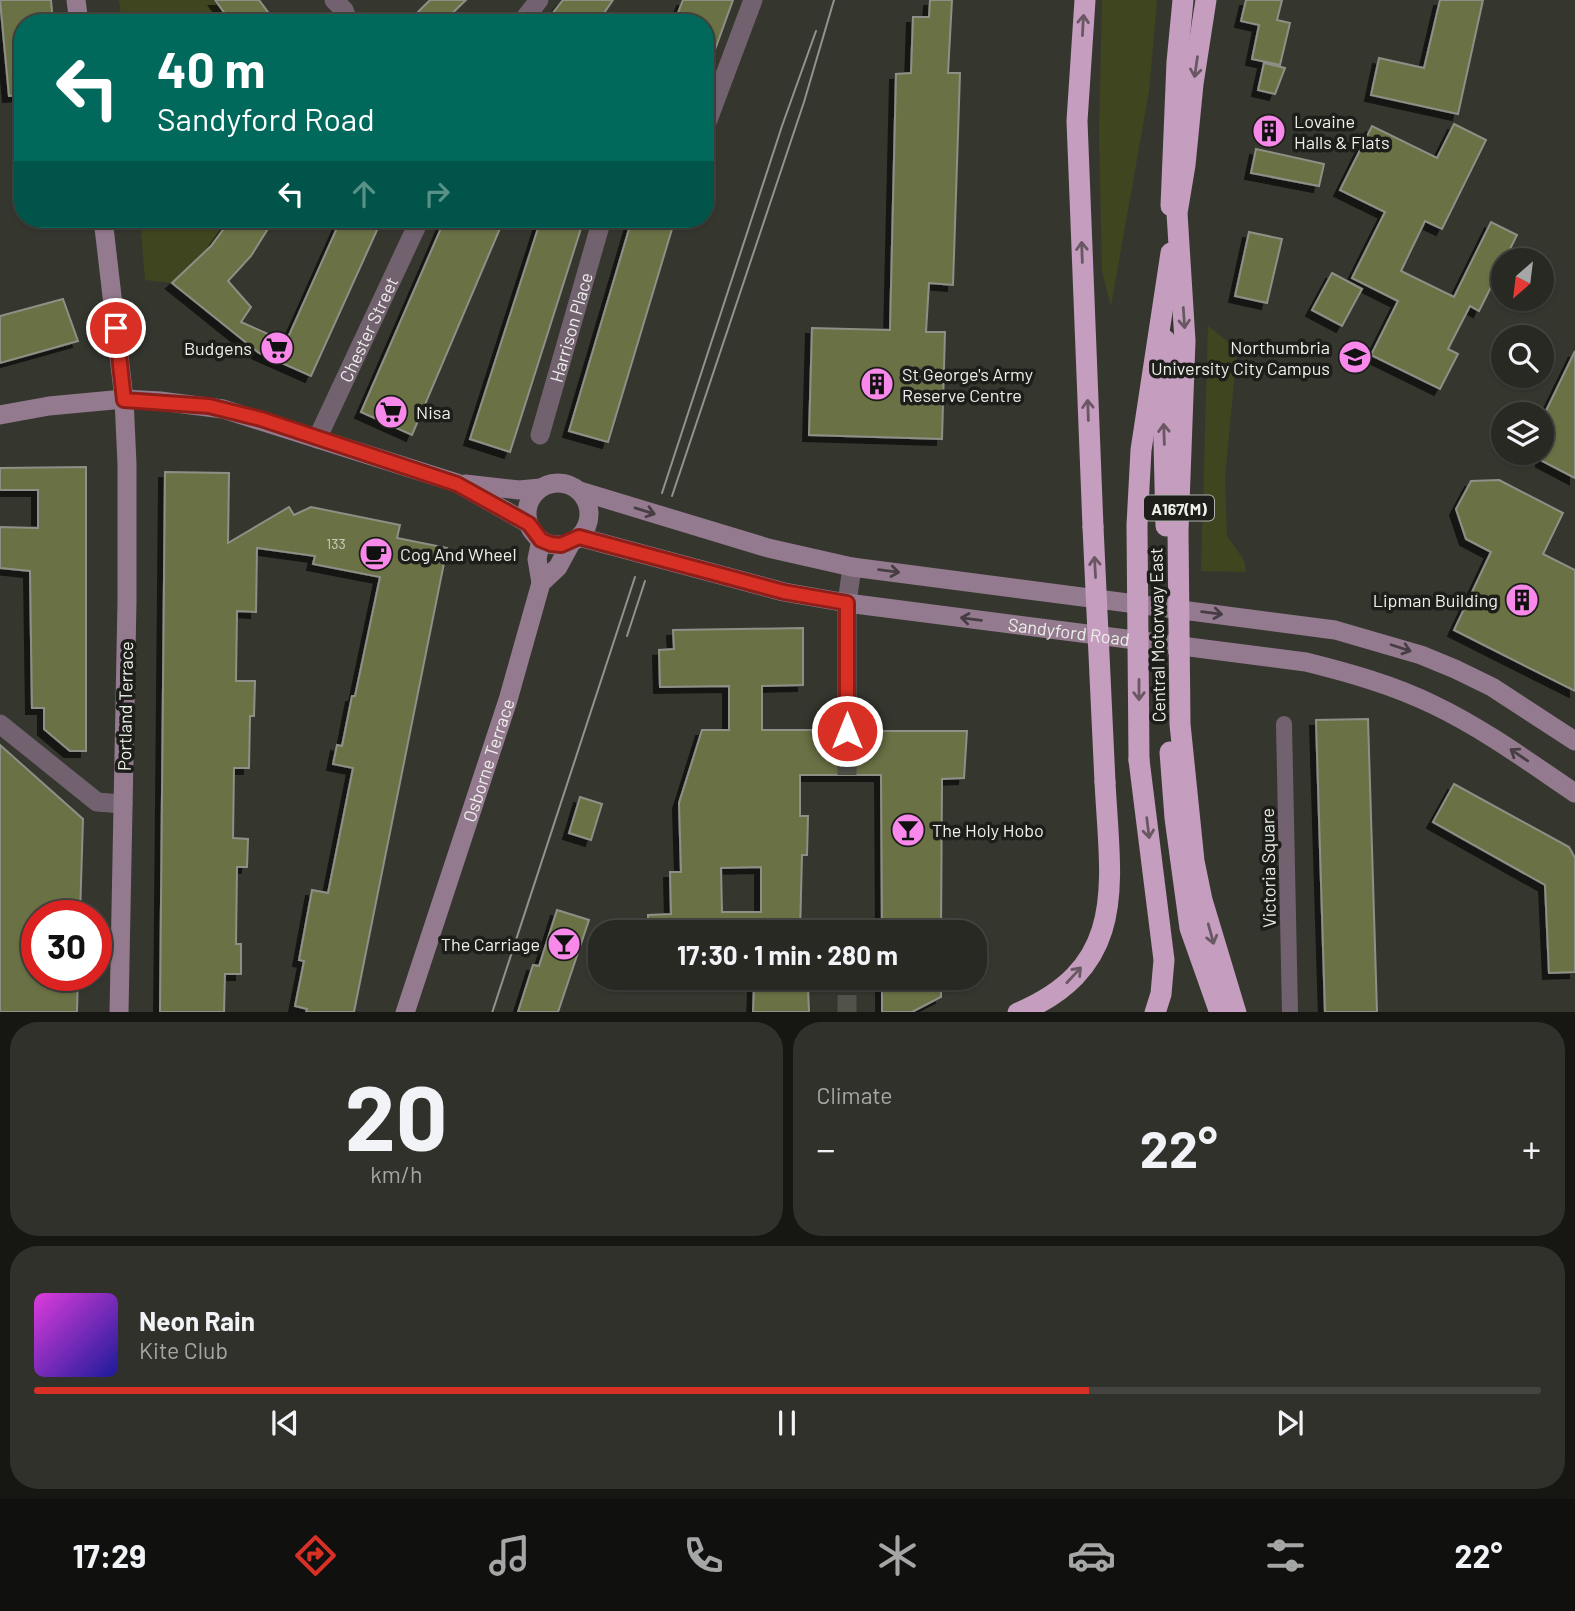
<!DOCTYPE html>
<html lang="en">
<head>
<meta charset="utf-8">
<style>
	body { margin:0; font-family:Barlow,sans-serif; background:#30312b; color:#f1f3f6; height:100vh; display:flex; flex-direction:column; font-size:26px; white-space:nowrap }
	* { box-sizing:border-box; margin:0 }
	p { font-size:23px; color:#a5a6a6 }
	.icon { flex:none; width:38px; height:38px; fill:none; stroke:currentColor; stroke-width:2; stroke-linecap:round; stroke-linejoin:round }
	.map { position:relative; height:1012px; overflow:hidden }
	.drawer { display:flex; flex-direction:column; gap:10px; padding:10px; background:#161713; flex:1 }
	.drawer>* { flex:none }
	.guide { position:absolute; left:14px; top:14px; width:700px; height:214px; border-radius:28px; box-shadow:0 2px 5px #0004,0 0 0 2px #444541; background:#00695c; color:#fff; overflow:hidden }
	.needle { width:46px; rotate:208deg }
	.fabs { position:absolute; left:1491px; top:248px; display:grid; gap:14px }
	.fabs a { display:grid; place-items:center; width:63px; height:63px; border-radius:50%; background:#282923; box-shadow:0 2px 5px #0004,0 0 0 2px #444541; font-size:35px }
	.speed { position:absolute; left:21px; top:900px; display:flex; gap:14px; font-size:35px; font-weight:700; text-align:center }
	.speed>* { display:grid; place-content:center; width:91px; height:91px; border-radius:50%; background:#282923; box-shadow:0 2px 5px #0004,0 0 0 2px #444541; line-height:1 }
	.speed .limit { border:10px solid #d22; background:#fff; color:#111 }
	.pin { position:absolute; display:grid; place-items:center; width:60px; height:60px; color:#fff; margin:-30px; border:4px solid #fff; border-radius:50%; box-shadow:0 2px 7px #0007 }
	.me { position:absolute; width:77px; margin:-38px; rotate:0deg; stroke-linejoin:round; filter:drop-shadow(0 0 5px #0008) }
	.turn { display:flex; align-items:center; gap:24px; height:147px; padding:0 28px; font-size:32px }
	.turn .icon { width:91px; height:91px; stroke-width:2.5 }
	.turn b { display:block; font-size:49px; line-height:60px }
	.lanes { display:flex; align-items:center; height:66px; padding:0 28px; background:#0003; justify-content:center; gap:35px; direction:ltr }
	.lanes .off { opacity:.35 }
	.big { font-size:52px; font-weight:700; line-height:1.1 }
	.drawer .card { flex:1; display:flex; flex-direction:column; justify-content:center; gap:10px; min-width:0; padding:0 24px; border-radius:28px; background:#30312b }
	.drawer .dial { align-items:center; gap:0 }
	.dial b { font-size:91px; line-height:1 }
	.song { display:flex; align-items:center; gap:21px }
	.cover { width:84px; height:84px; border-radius:10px; background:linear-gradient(135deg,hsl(300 70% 55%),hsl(240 70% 35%)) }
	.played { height:7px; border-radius:4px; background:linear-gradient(90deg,#d93025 70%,#444541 70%) }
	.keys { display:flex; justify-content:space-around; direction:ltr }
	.heat { display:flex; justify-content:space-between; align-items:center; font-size:38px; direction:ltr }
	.drawer .tiles { flex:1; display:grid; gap:10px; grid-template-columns:1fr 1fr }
	.card:last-child { grid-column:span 2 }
	.trip { position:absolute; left:588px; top:920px; width:399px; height:70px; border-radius:28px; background:#282923; box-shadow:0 2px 5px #0004,0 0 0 2px #444541; font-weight:700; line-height:70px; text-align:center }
	.tabs { display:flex; height:112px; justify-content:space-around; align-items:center; background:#10100e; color:#a5a6a6 }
	.tabs .icon { width:49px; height:49px }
	.tabs .on { color:#d93025 }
	.tabs b { font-size:32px; color:#f1f3f6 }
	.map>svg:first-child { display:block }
	.green { fill:#3f461f }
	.building { fill:#697145; stroke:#8e9087; stroke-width:2; fill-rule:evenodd; filter:url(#shadow) }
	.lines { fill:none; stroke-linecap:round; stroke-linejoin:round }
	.minor-tunnel { stroke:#51534b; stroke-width:19; stroke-dasharray:19 10; stroke-linecap:butt }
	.pedestrian { stroke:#72626f; stroke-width:16 }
	.minor { stroke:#72626f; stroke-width:19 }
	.secondary { stroke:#947a8f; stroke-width:19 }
	.motorway { stroke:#c59dbe; stroke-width:21 }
	.tram { stroke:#91938c; stroke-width:2 }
	.motorway-bridge { stroke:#c59dbe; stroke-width:21 }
	.oneway { stroke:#695764 }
	.oneway2 { stroke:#473e43 }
	.route-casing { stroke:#8d1f18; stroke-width:18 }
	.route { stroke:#d93025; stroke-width:12 }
	.labels { text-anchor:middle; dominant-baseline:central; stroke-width:7; stroke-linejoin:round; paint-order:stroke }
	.number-label { font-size:14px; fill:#ccd0c1 }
	.shield { fill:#1d1e1a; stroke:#afb0ac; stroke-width:2 }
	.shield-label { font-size:16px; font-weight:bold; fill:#edefea }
	.poi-label { font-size:18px; fill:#edefea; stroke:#1d1e1a; text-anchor:start }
	.street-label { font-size:18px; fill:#edefea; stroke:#1d1e1a }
</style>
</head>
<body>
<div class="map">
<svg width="1575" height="1013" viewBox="0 0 1575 1013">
	<defs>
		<filter id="shadow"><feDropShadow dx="-6" dy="6" stdDeviation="0" flood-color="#0009"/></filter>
	</defs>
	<rect width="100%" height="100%" fill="#35372f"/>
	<!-- green -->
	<g class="green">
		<path d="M119,0H213L229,23H122Z"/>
		<path d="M1102,0H1157L1149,91L1111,306L1102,272L1099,133Z"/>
		<path d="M140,219H230L211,246L172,283L145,280Z"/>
		<path d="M1208,326L1237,349L1225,478L1227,536L1244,560L1246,572L1201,571Z"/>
	</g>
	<!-- building -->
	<g class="building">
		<path d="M0,0H51L53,23H23V95L9,96Z"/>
		<path d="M215,0H259L276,23H232Z"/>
		<path d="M430,0H466L442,23H407Z"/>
		<path d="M563,0H613L597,23H545Z"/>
		<path d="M683,0H733L708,69L705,68V23H674Z"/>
		<path d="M930,0H952L948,73H960L953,285L929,283L926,332H945L942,439L809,435L812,328L890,330L896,74L911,73L913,17H929Z"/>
		<path d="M1246,0H1282L1277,20L1290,23L1280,65L1252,59L1259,25L1241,21Z"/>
		<path d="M1440,0H1483L1458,114L1371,95L1379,58L1424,68Z"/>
		<path d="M1264,63L1285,68L1275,94L1258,90Z"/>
		<path d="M1454,124L1486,140L1442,229L1425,221L1401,271L1454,297L1491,222L1517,235L1479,311L1470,306L1448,349L1458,354L1440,389L1371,355L1398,301L1352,278L1385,212L1340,190L1372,126L1437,158Z"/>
		<path d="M1256,149L1324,164L1319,186L1251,173Z"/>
		<path d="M231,219H274L251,256L228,281L251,307L241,322L286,342L341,219H382L311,376L259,353L172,283L211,246Z"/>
		<path d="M445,219H504L412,435L361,412Z"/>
		<path d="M541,219H584L510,452L470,439Z"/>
		<path d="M632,219H675L608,442L569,431Z"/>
		<path d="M1249,232L1282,239L1267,303L1235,296Z"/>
		<path d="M1332,273L1362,289L1342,326L1312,310Z"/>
		<path d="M63,299L78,341L0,363V316Z"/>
		<path d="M1575,351V478L1542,461V419Z"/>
		<path d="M86,467V751H70L44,729V708H32L30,571L0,568V527L38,528V490H0V468Z"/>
		<path d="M165,472L229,473L228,543L289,507L294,515L311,507L400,525L397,538L447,548L354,1012H306L307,1009L295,1006L304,961L299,960L312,890L328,893L353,768L333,764L337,745L342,746L352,696H355L380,577L313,564L315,556L257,548L256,612L237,611L236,681H255L254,716H250L249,768H234L233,838L248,839L247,867H237L236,944H241V974H225L224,1012H160Z"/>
		<path d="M1499,480L1563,513L1543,554L1575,570V691L1454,630L1491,552L1466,539L1456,509L1471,481Z"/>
		<path d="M803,628V685L762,686V730H835L837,738L846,743L854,741L859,731H967L964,778L942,779L941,933H882L881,775H800V816H808L807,855H802L800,933H648V915L671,914L670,872H681L679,803L702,730H729V686L660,687L659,650L674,649L673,630ZM761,867V912H722L721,868Z"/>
		<path d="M1368,719L1377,1012H1325L1316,720Z"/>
		<path d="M0,745L83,819L80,915H37V975H78L77,1012H0Z"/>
		<path d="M1454,784L1569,847L1575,858V972L1549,973L1545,885L1433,822Z"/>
		<path d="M580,797L602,804L591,840L569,833Z"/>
		<path d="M557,910L589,920L558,1012H518L533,965L539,966Z"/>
		<path d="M767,978H805V988H808L809,1012H753L754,986L767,987Z"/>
		<path d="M882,978H941V997L912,1012H882Z"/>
	</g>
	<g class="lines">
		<!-- minor-tunnel -->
		<g class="minor-tunnel">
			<path d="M847,731V775"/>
			<path d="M847,995V1013"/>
		</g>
		<!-- pedestrian -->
		<path class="pedestrian" d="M1284,724L1290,1013"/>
		<!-- minor -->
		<g class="minor">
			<path d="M334,0L344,10L349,23"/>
			<path d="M521,23L539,0"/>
			<path d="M705,128L753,0"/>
			<path id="s1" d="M540,435L602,219"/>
			<path id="s2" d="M317,439L420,219"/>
			<path d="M0,724L97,802L123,804"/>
			<path d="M847,731V603L852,567"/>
		</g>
		<!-- secondary -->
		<g class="secondary">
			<path d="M76,0L79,23"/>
			<path d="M103,219L124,399L127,464V601L119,1013"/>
			<path d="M0,415L49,406L124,399L160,401L223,409L457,483L529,524"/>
			<circle cx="558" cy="514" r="31"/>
			<path d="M465,484L519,490L541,488"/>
			<path d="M580,491L768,548L852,567L1335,630L1421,655L1455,669L1492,687L1575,741"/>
			<path id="s3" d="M579,537L784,592L847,603L1306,662C1350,673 1393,685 1434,705C1484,729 1529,762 1575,793"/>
			<path d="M541,540L537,559L541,583"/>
			<path id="s4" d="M405,1013L508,700L541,583L558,567L571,543"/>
		</g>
		<!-- motorway -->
		<g class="motorway">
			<path d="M1085,0L1077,121L1093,527"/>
			<path d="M1171,206L1177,62L1183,0"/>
			<path d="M1165,340L1163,400L1166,526"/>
			<path d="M1170,752L1175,818L1190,928L1220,1013"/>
			<path d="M1139,760L1164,960L1161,994L1155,1013"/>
			<path d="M1018,1013C1130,966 1110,882 1105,782"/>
		</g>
		<!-- tram -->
		<g class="tram">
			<path d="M662,493L782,126L816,31"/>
			<path d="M672,496L804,102L834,0"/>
			<path d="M627,636L645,581"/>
			<path d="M492,1013L635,577"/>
		</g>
		<!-- motorway-bridge -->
		<g class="motorway-bridge">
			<path d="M1206,0L1193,84L1185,165L1177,213L1185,341L1178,531L1180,724L1194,861L1202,900L1236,1013"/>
			<path d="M1093,527L1105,782"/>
			<path d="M1139,760L1137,525L1141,450L1171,253"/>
		</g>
	</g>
	<!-- one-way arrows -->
	<defs><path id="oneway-shaft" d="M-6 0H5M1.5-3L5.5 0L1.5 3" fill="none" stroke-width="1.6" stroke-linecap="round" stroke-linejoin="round" transform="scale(1.75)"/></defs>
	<g class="oneway">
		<use href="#oneway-shaft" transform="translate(1083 25) rotate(-87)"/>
		<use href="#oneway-shaft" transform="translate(1196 67) rotate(98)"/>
		<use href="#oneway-shaft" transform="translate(1082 252) rotate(-92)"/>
		<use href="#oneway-shaft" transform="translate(1184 318) rotate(86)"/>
		<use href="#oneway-shaft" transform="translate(1088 410) rotate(-92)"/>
		<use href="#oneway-shaft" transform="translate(1164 434) rotate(-92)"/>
		<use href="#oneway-shaft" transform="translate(1095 567) rotate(-93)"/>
		<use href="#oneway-shaft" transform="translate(1139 690) rotate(90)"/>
		<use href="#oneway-shaft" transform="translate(1148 828) rotate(83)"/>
		<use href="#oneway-shaft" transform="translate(1211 934) rotate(75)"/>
		<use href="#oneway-shaft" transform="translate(1074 975) rotate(-47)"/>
	</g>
	<g class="oneway2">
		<use href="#oneway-shaft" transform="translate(645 511) rotate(17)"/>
		<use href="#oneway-shaft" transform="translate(889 571) rotate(7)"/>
		<use href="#oneway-shaft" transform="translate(1212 613) rotate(7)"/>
		<use href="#oneway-shaft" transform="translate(971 619) rotate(-173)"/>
		<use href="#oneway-shaft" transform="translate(1401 648) rotate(18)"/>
		<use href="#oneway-shaft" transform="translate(1519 755) rotate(-146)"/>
	</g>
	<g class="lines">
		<defs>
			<path id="route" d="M116,328L124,400L209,406L261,419L457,484L529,524L541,540L551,544L561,545L579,537L784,592L847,603V731"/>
		</defs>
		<!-- route casing -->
		<use href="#route" class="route-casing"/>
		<!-- route -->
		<use href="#route" class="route"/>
	</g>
	<!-- icons -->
	<defs>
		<symbol id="building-disc" viewBox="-11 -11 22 22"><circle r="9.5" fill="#f888ea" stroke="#1d1e1a"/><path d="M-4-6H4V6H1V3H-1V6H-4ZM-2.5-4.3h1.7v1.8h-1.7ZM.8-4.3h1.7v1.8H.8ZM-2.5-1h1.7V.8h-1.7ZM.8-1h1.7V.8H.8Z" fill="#111"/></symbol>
		<symbol id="supermarket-disc" viewBox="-11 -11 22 22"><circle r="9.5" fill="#f888ea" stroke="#1d1e1a"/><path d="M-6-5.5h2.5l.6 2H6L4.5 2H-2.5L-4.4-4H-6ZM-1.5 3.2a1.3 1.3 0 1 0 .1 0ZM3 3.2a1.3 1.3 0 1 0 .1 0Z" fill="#111"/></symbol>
		<symbol id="university-disc" viewBox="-11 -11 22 22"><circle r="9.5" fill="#f888ea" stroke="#1d1e1a"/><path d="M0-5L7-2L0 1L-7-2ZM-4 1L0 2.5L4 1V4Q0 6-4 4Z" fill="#111"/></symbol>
		<symbol id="cafe-disc" viewBox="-11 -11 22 22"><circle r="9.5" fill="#f888ea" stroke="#1d1e1a"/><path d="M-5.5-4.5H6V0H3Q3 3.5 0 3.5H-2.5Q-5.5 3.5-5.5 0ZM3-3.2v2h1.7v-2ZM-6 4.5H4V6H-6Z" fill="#111"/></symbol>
		<symbol id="bar-disc" viewBox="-11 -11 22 22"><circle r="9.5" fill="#f888ea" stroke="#1d1e1a"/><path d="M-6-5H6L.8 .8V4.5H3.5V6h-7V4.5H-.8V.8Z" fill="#111"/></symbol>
	</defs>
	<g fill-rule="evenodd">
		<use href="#building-disc" x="1250" y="112" width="38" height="38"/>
		<use href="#supermarket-disc" x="258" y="329" width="38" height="38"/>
		<use href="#university-disc" x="1336" y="338" width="38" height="38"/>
		<use href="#building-disc" x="858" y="365" width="38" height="38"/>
		<use href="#supermarket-disc" x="372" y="393" width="38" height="38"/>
		<use href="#cafe-disc" x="357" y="535" width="38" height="38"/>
		<use href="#building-disc" x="1503" y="581" width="38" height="38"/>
		<use href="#bar-disc" x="889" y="811" width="38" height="38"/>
		<use href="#bar-disc" x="545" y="925" width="38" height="38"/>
	</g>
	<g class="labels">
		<!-- number labels -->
		<g class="number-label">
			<text x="336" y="543">133</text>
		</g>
		<!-- shield labels -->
		<rect class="shield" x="1144" y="495.5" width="70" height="25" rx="5"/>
		<g class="shield-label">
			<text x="1179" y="508">A167(M)</text>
		</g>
		<!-- poi labels -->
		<g class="poi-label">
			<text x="1294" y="121">Lovaine<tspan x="1294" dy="21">Halls &amp; Flats</tspan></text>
			<text x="1330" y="347" text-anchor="end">Northumbria<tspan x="1330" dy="21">University City Campus</tspan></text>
			<text x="252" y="348" text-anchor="end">Budgens</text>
			<text x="902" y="374">St George's Army<tspan x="902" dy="21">Reserve Centre</tspan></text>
			<text x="416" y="412">Nisa</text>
			<text x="400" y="554">Cog And Wheel</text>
			<text x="1498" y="600" text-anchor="end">Lipman Building</text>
			<text x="932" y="830">The Holy Hobo</text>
			<text x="540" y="944" text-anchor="end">The Carriage</text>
		</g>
		<!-- street labels -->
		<g class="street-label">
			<text stroke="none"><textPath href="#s1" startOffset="112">Harrison Place</textPath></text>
			<text stroke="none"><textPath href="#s2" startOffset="121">Chester Street</textPath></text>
			<text stroke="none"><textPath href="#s3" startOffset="500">Sandyford Road</textPath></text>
			<text transform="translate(1157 635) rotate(-91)">Central Motorway East</text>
			<text transform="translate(125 706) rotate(-89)">Portland Terrace</text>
			<text stroke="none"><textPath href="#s4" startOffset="266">Osborne Terrace</textPath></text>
			<text transform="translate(1268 868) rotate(-91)">Victoria Square</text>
		</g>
	</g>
</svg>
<div class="fabs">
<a><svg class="needle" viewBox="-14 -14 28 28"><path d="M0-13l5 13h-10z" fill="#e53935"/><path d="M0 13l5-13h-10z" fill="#a5a6a6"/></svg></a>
<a><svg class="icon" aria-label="search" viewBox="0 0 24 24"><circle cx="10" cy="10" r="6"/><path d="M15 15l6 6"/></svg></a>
<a><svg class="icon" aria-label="layers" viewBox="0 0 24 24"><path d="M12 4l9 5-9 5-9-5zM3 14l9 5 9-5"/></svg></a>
</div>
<div class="speed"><div class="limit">30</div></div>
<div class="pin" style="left:116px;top:328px;background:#d93025"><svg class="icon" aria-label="arrive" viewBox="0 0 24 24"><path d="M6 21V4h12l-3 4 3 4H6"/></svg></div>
<svg class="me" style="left:847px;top:731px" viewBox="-20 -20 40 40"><circle r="17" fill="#d93025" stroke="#fff" stroke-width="3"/><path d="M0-11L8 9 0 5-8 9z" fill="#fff"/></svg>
<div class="trip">17:30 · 1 min · 280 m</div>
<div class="guide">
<div class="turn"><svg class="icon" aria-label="left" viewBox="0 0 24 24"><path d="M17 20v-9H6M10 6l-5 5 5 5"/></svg><div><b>40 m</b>Sandyford Road</div></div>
<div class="lanes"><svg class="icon" aria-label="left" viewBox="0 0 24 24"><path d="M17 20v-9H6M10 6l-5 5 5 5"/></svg><svg class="icon off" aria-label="ahead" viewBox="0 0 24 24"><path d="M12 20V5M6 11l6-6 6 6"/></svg><svg class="icon off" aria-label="right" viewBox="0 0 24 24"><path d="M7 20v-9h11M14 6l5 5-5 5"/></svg></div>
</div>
</div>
<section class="drawer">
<div class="tiles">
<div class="card dial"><b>20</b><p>km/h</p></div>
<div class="card"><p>Climate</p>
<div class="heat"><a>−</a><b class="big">22°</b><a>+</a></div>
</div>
<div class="card">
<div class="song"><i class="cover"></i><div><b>Neon Rain</b><p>Kite Club</p></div></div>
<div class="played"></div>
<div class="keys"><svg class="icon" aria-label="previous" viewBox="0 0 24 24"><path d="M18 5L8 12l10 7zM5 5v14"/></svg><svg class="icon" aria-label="pause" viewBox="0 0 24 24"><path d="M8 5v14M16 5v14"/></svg><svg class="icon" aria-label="next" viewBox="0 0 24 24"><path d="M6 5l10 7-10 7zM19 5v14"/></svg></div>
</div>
</div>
</section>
<nav class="tabs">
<b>17:29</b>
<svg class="icon on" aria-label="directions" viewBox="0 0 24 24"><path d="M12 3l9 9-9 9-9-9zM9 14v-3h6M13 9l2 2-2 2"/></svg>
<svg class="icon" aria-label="music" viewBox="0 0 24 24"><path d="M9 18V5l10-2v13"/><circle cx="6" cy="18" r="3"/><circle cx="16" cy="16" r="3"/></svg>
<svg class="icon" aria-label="phone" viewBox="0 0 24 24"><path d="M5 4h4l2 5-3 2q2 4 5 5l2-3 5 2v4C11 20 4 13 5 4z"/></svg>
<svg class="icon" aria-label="climate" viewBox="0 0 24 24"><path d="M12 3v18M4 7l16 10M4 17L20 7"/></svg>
<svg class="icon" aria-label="car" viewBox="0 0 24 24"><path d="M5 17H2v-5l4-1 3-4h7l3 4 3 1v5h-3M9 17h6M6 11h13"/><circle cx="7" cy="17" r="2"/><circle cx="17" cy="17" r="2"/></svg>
<svg class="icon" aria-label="filters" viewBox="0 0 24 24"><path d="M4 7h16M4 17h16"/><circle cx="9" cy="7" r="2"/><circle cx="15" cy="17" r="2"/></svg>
<b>22°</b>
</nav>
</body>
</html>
